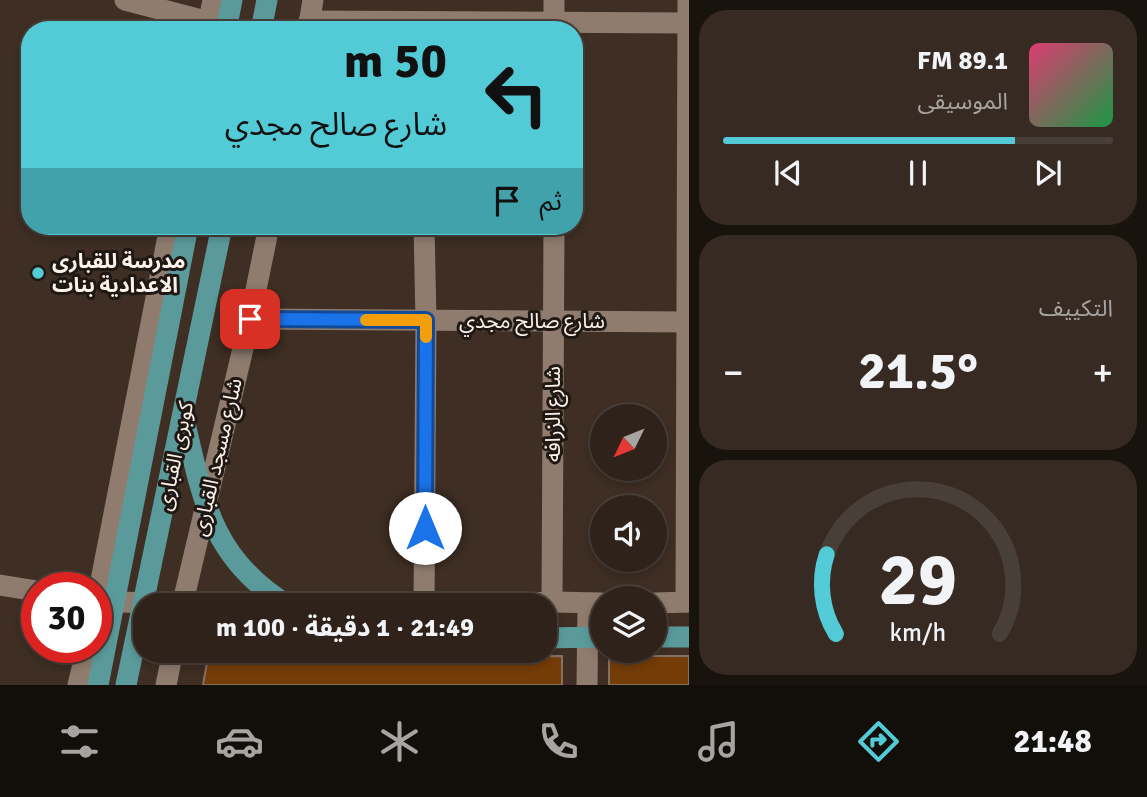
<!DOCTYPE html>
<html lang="ar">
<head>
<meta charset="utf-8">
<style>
	body { margin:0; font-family:Signika,"Noto Sans Arabic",sans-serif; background:#362a23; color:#f1f3f6; direction:rtl; height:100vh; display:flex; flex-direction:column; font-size:26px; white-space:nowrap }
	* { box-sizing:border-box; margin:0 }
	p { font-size:23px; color:#a7a4a2 }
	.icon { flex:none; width:38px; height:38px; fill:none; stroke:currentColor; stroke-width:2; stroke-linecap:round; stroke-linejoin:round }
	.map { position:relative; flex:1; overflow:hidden; direction:ltr }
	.details { display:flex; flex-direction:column; gap:10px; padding:10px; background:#19130e; width:458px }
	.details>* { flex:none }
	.hud { position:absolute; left:21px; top:21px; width:562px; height:214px; border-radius:28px; box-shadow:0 4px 10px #0003,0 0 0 2px #493f39; direction:rtl; background:#52cbd7; color:#111; overflow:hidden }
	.needle { width:46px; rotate:227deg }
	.fabs { position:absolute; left:590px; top:404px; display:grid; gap:14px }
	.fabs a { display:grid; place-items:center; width:77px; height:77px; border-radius:50%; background:#2e221a; box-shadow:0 4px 10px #0003,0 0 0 2px #493f39; font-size:35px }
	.speed { position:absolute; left:21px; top:572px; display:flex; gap:14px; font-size:35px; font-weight:700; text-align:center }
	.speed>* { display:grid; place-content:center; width:91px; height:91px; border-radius:50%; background:#2e221a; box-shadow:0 4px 10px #0003,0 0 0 2px #493f39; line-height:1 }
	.speed .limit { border:10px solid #d22; background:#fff; color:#111 }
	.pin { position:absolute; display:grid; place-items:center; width:60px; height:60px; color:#fff; margin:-30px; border-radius:14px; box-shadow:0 4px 10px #0006 }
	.me { position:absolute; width:77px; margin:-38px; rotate:0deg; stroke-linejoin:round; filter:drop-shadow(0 0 5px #0008) }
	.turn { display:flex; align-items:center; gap:24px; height:147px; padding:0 21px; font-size:32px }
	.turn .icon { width:91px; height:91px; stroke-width:2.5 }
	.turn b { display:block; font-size:49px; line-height:60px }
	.then { display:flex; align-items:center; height:66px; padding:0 21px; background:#0003; gap:14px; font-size:26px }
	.big { font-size:52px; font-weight:700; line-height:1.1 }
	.details .widget { flex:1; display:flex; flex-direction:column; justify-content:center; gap:10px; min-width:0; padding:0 24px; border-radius:28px; background:#362a23 }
	.details .dial { align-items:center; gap:0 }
	.dial svg { height:182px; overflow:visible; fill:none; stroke:#493f39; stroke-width:7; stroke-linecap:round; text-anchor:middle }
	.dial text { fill:#f1f3f6; stroke:none }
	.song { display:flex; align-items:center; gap:21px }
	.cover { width:84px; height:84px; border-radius:10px; background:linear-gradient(135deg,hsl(340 70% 55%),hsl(140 70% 35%)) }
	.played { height:7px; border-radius:4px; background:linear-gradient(90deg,#52cbd7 75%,#493f39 75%) }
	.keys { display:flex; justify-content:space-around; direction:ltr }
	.heat { display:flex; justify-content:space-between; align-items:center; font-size:38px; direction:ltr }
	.trip { position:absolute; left:133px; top:593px; width:424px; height:70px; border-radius:28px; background:#2e221a; box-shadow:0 4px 10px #0003,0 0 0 2px #493f39; font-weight:700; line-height:70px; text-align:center; direction:rtl }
	.tabs { display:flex; height:112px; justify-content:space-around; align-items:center; background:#120e0a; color:#a7a4a2 }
	.tabs .icon { width:49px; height:49px }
	.tabs .selected { color:#52cbd7 }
	.tabs b { font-size:32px; color:#f1f3f6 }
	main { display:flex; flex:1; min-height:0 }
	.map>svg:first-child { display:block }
	.building { fill:#743d08; stroke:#847164; stroke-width:2 }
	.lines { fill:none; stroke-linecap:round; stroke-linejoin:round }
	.minor { stroke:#8f7c6f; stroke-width:21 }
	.major { stroke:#5b9a9b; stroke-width:21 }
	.route-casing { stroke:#114b97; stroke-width:18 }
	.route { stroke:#1a73e8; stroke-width:12 }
	.slow { stroke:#f59e0b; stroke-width:12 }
	.poi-dot { fill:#52cbd7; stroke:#201813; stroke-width:2.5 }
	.labels { text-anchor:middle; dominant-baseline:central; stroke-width:6; stroke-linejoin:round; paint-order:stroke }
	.poi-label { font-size:21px; font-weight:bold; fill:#fdf2eb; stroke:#201813; text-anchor:start }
	.street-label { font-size:21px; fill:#fdf2eb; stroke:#201813 }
</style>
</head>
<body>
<main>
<section class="details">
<div class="widget">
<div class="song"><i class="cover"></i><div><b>89.1 FM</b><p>الموسيقى</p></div></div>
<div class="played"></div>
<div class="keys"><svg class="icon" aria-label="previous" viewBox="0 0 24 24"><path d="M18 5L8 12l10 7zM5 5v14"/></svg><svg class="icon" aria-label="pause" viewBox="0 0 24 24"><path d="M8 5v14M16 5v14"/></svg><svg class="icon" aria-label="next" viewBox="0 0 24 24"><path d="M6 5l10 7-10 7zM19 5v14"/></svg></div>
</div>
<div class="widget"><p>التكييف</p>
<div class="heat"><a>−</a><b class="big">21.5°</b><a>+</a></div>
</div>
<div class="widget dial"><svg viewBox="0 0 100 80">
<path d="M14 69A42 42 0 1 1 86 69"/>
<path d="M14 69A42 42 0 0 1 10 34" stroke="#52cbd7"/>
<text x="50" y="56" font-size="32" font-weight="700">29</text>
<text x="50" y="72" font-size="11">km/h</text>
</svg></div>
</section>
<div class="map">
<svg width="689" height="685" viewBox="0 0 689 685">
	<rect width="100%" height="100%" fill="#3e2e23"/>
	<!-- building -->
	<g class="building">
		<path d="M562,656V685H203L208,657Z"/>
		<rect x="609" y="656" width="80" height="29"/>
	</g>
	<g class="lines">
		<!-- minor -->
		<g class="minor">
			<path d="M125,0L209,22"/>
			<path d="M309,21L689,23"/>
			<path d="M207,30L213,0"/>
			<path d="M308,30L313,0"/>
			<path d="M554,30V0"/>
			<path d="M250,319L689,322"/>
			<path d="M0,585L37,591"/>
			<path d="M96,601L226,606"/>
			<path d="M552,602L554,226"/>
			<path d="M686,602L688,0"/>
			<path d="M654,603L689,602"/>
			<path d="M96,606L170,226"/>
			<path d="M182,606L250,319L269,226"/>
			<path d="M424,606L426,320L424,226"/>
			<path d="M458,606L552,602L602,603"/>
			<path d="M78,685L87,648"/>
			<path d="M166,685L173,651"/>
			<path d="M587,685L588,603"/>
		</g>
		<!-- major -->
		<g class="major">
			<path d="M226,30L232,0"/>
			<path d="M261,30L267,0"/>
			<path d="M185,423C203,503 214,561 289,606"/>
			<path d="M654,637H689"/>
			<path d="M544,638L602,637"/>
			<path d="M98,685L188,226"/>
			<path d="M126,685L222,226"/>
		</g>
	</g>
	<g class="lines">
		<defs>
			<path id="route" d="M250,319L426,320L425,528"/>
		</defs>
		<!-- route casing -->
		<use href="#route" class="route-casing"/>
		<!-- route -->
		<use href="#route" class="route"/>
		<!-- slow -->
		<path class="slow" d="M366,320H426V337"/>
	</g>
	<!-- markers -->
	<circle class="poi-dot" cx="38" cy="273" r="7"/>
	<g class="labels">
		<!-- poi labels -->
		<g class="poi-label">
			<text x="52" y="261">مدرسة للقبارى<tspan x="52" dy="24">الاعدادية بنات</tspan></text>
		</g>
		<!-- street labels -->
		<g class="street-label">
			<text x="532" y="321">شارع صالح مجدي</text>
			<text transform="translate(553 414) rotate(-90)">شارع الزرافه</text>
			<text transform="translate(175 456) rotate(-78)">كوبرى القبارى</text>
			<text transform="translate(217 457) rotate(-77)">شارع مسجد القبارى</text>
		</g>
	</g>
</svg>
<div class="fabs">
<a><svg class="needle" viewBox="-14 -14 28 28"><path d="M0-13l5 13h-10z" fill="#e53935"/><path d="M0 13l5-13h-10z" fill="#a7a4a2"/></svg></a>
<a><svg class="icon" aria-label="sound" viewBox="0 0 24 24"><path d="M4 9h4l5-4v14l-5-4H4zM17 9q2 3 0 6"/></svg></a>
<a><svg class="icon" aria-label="layers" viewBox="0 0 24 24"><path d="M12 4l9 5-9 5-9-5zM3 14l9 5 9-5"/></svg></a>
</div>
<div class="speed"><div class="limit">30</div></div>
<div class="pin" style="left:250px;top:319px;background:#d93025"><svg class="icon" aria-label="arrive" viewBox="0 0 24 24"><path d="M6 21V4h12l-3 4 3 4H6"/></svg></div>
<svg class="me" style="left:425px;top:528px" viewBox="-20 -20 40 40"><circle r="19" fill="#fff"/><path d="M0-13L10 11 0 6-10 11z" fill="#1a73e8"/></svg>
<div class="trip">21:49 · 1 دقيقة · 100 m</div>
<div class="hud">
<div class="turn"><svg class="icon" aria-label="left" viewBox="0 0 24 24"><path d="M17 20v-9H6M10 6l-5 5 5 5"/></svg><div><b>50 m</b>شارع صالح مجدي</div></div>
<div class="then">ثم<svg class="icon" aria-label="arrive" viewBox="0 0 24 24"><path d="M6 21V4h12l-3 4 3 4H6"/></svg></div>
</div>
</div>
</main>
<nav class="tabs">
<b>21:48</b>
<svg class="icon selected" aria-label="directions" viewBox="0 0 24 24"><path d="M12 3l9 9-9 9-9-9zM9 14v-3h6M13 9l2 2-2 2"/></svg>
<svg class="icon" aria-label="music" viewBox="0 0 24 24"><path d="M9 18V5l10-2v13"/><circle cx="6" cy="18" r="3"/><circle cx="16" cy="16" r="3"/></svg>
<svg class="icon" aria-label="phone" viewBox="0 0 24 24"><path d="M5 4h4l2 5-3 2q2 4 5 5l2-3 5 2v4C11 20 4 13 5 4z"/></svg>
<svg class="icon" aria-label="climate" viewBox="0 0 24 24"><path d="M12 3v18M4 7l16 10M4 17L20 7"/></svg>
<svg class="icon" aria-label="car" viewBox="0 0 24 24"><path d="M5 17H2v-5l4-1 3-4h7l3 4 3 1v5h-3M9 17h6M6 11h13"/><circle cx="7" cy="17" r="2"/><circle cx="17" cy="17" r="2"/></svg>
<svg class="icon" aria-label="filters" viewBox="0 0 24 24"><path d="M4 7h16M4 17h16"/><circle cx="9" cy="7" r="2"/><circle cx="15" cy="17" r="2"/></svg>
</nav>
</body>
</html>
